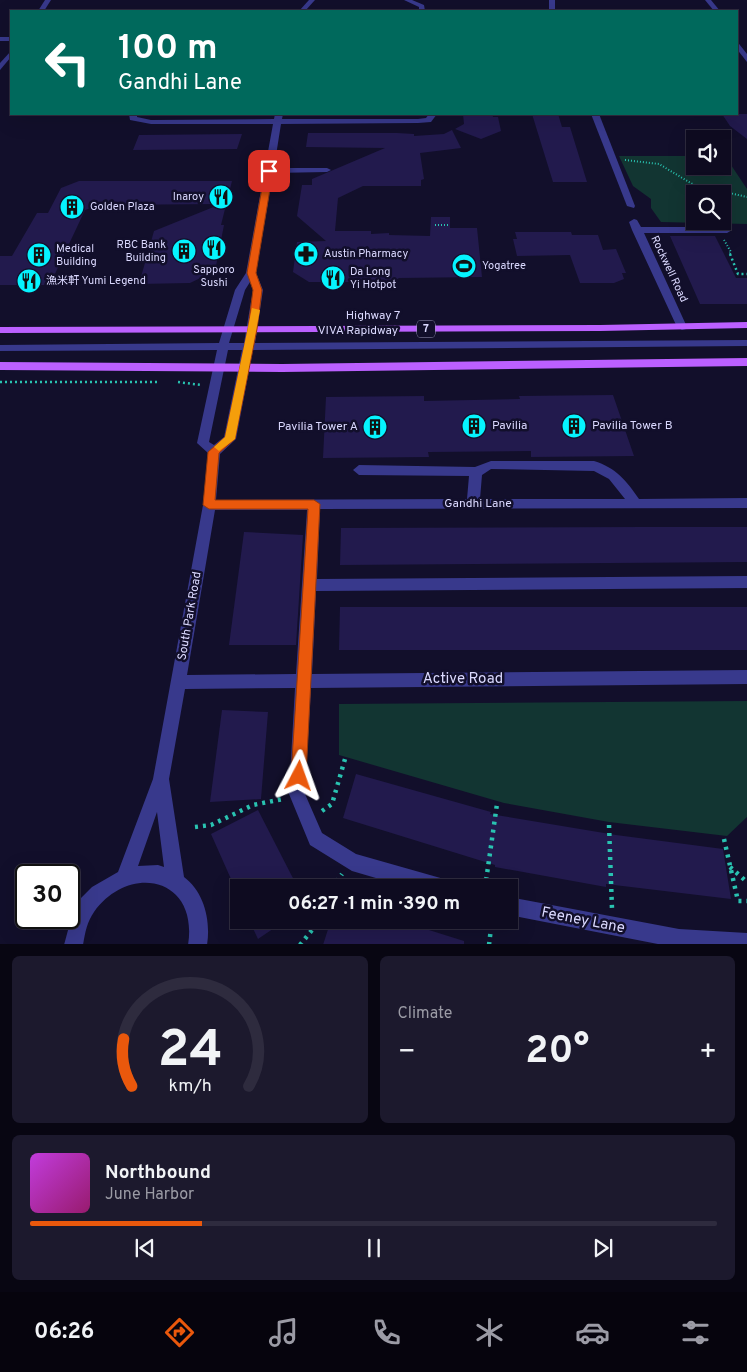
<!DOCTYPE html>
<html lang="en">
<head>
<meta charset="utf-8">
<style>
	body { margin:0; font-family:Overpass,"Noto Sans SC",sans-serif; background:#1c192d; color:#f1f3f6; height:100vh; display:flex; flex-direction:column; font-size:19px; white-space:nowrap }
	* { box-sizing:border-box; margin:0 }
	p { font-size:16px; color:#9b9ba5 }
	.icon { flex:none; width:28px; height:28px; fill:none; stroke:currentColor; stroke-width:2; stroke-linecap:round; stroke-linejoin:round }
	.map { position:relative; height:944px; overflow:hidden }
	.sheet { display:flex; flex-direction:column; gap:12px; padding:12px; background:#080612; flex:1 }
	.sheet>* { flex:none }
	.guide { position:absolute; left:10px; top:10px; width:728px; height:105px; border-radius:0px; box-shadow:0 5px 20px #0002,0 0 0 1px #2e2b3e; background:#00695c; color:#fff; overflow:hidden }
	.buttons { position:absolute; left:686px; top:130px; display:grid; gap:10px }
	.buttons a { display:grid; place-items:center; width:45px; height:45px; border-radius:0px; background:#0e0b20; box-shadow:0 5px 20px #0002,0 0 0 1px #2e2b3e; font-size:25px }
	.speed { position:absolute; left:15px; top:864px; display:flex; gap:10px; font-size:25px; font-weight:700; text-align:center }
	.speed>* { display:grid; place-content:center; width:65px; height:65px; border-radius:50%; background:#0e0b20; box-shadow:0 5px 20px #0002,0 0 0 1px #2e2b3e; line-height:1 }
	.speed .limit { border:2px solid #111; border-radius:8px; background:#fff; color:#111 }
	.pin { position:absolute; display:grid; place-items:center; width:42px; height:42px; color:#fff; margin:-21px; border-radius:10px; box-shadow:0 2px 8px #0006 }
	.me { position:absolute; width:55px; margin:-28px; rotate:4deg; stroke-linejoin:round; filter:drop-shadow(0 0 4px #0008) }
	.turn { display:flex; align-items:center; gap:18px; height:105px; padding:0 25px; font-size:22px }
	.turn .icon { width:65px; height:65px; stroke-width:2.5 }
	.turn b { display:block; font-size:35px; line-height:42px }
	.big { font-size:38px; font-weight:700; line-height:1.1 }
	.sheet .card { flex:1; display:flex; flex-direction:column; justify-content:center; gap:8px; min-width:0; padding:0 18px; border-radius:8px; background:#1c192d }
	.sheet .dial { align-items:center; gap:0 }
	.dial svg { height:130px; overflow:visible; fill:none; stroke:#2e2b3e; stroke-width:7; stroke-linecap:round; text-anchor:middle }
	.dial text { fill:#f1f3f6; stroke:none }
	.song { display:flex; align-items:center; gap:15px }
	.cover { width:60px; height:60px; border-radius:8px; background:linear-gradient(135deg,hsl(290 70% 55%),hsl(320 70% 35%)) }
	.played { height:5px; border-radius:2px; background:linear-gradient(90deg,#ea580c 25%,#2e2b3e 25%) }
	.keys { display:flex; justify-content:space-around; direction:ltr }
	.heat { display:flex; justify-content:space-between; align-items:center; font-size:28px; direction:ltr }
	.sheet .tiles { flex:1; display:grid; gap:12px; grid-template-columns:1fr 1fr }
	.card:last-child { grid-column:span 2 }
	.trip { position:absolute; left:230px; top:879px; width:288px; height:50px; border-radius:0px; background:#0e0b20; box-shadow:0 5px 20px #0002,0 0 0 1px #2e2b3e; font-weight:700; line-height:50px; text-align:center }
	.tab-bar { display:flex; height:80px; justify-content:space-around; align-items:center; background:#06040d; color:#9b9ba5 }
	.tab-bar .icon { width:35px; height:35px }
	.tab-bar .current { color:#ea580c }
	.tab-bar b { font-size:22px; color:#f1f3f6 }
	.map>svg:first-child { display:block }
	.green { fill:#123532; fill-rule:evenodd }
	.building { fill:#221a4d }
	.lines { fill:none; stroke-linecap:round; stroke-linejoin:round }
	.path-far2 { stroke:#29c3b1; stroke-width:2; stroke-dasharray:1 2; stroke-linecap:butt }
	.path-far1 { stroke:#29c3b1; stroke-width:2.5; stroke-dasharray:2 3; stroke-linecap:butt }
	.path { stroke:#29c3b1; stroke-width:4.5; stroke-dasharray:3 5; stroke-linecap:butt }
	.minor { fill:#38398c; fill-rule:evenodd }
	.major { fill:#bb60ff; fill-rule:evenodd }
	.route { fill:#ea580c; stroke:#983908 }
	.slow { fill:#f59e0b }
	.labels { text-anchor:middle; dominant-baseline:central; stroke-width:5; stroke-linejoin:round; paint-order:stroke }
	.far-poi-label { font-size:11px; fill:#dbd9ff; stroke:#120f2b; text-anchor:start }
	.far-street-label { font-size:11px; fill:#dbd9ff; stroke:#120f2b }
	.shield { fill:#120f2b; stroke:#9f9cbf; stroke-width:1 }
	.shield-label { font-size:11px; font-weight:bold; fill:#dbd9ff }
	.street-label { font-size:12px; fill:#dbd9ff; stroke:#120f2b }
	.poi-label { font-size:12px; fill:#dbd9ff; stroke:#120f2b; text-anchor:start }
	.near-street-label { font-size:15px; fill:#dbd9ff; stroke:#120f2b }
</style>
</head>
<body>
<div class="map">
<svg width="747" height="945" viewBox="0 0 747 945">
	<rect width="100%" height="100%" fill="#120f2b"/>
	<!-- green -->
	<g class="green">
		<path d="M619,156H695V166H722L723,156H725L747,189V224L661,222L651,208V199L633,186ZM695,194H722V221H695Z"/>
		<path d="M747,701V817L727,836L609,822L504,803L339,755V704Z"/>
	</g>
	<!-- building -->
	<g class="building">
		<path d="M463,114H492L493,117H498L501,131L481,139L455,129L464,124Z"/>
		<path d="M532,114H558L562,127H570L587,182H553Z"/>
		<path d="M722,114H747V139L730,126Z"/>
		<path d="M452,130L461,148L420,153L424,179L421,180V186H363L338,198L335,231H371V234L389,233V235L430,236L431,217H450V228H477L482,277L399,278L392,282H309L293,272L297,242L326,241L297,216L302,185H312V179L385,148L306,147L308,133H397L414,134V136L444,134Z"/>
		<path d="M242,134L237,149L133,150L139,135Z"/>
		<path d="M79,181H232L221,225H224L215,271L190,283L139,284L154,231L221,204L100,205L85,210L54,276H49L45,285H0V256H12L37,213H48L61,188Z"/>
		<path d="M515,232H571L572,235H598L603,250L616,249L626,273H622L624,279L614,283H580L570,255L517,256L513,239H517Z"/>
		<path d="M670,236H715L736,278H747V304H700Z"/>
		<path d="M613,395L634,456L531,457V451L428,452L429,457L323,458L326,397L424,396V401L520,399L519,396Z"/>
		<path d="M645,527H747V562L340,565L341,528Z"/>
		<path d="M244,532L303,535L296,645H229Z"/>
		<path d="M340,607H747V650H339Z"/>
		<path d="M222,710L268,712L261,799L210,802Z"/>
		<path d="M356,774L491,812L490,814L616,835L723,849L731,899L606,884V887L495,867V865L343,818Z"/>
		<path d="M258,810L298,888H235L211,834Z"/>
		<path d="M249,920H286L258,939Z"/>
		<path d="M331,920H397L464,941V945H323Z"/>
	</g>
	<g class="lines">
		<!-- path-far2 -->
		<g class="path-far2">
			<path d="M625,160L659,164L694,185L747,197"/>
			<path d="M435,225H450"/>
			<path d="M724,240L731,252L729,255"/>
		</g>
		<!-- path-far1 -->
		<g class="path-far1">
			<path d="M730,254L738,274H747"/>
			<path d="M0,382H159"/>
			<path d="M178,382L201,385"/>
		</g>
		<!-- path -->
		<g class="path">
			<path d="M322,811L332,804L345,759"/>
			<path d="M609,825L612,909"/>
			<path d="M195,827L211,825L253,805L283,799"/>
			<path d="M724,839L738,901H747"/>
			<path d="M730,867L747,882"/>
			<path d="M332,888L342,874"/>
			<path d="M485,888L497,804"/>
			<path d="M300,945L320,920"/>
			<path d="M489,945L492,920"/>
		</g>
		<!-- minor -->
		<g class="minor">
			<path d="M45,0H51L44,11H38Z"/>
			<path d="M309,0H315L305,11H299Z"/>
			<path d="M404,0H412L424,5L425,11H419V7Z"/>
			<rect x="549" y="0" width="6" height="11"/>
			<path d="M705,0H711L720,11H714Z"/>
			<rect x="0" y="37" width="11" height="4"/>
			<path d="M736,40L747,54V62L736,48Z"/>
			<path d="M11,51V57L0,70V63Z"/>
			<path d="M129,114H137V117L151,120L274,119L275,114H283L282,119H418L426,118L429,114H437L431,122L418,123L281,124L274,168H327L331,170L327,172L273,173L256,273L263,290L255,343L747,340V346L253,350L236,439L220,454L216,500L467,499L469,476L359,475L353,470L359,465L475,467L491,461H594C616,468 626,480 639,499L747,498V508L320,509L317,579L747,576V588L316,591L312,674L747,670V684L311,688L305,794L322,833L356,854L444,879L450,882L453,888H410L352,871L310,845L289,794L295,688L185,689L169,779L184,877C204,892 211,920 207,945H188C199,877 129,863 94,912C87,922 85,933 83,945H64L71,919L81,898L92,887L118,872L153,779L203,505L208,453L197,443L217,350L0,351V345L219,343L235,290L246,273L273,124H151L130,120ZM250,282L253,290L244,343H229L245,290ZM228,350H242L224,437L214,445L209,442ZM491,469L594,471L609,479L625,499H480L482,475ZM215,510H307L296,674L187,675ZM157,812L164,867L158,865L138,866Z"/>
			<path d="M591,114H599L635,206L634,208L627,206Z"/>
			<path d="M634,219L637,220L641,227H727L732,230L727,233H644L687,327L686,329L682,330L677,327L632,230L629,222Z"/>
			<path d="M509,897L679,929L747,933V945H663L509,915Z"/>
		</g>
		<!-- major -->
		<g class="major">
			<path d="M747,322V328L600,331L0,333V327L600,325Z"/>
			<path d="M747,358V366L282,372L0,370V362L282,364Z"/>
		</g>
	</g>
	<!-- route -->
	<path class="route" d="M269,169L273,171L256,273L262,290L257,329L235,439L219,453L215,500H314L320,504L306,776L304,781L299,783L293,781L291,776L308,509H209L203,505L208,452L225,437L248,329L253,290L247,273L265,171Z"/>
	<!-- slow -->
	<path class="slow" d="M252,308L260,310L235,439L219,451L214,447L225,437Z"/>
	<!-- icons -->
	<defs>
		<symbol id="restaurant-disc" viewBox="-11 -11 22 22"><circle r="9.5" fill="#05f4ff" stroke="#120f2b"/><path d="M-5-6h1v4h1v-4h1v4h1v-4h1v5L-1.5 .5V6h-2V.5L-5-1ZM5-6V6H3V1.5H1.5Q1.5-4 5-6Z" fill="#111"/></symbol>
		<symbol id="building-disc" viewBox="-11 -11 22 22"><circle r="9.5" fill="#05f4ff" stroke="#120f2b"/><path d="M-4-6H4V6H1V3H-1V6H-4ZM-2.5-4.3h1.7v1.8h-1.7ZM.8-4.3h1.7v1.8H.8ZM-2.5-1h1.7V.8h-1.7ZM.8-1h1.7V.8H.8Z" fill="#111"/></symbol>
		<symbol id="pharmacy-disc" viewBox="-11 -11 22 22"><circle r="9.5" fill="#05f4ff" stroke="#120f2b"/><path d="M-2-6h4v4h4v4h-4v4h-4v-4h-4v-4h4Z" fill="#111"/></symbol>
		<symbol id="stadium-disc" viewBox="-11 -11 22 22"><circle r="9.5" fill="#05f4ff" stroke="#120f2b"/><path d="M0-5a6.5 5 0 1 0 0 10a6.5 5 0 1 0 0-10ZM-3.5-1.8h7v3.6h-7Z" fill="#111"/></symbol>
	</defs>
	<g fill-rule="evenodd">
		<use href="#restaurant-disc" x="207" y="183" width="28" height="28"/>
		<use href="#building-disc" x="58" y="193" width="28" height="28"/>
		<use href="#restaurant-disc" x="200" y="234" width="28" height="28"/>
		<use href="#building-disc" x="170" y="237" width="28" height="28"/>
		<use href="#pharmacy-disc" x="292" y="240" width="28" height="28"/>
		<use href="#building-disc" x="25" y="241" width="28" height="28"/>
		<use href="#stadium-disc" x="450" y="252" width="28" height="28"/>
		<use href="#restaurant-disc" x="319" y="264" width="28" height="28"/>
		<use href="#restaurant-disc" x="15" y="267" width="28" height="28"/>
		<use href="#building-disc" x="460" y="412" width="28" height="28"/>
		<use href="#building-disc" x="560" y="412" width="28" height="28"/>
		<use href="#building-disc" x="361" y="413" width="28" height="28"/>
	</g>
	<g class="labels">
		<!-- far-poi labels -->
		<g class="far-poi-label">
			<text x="204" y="197" text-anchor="end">Inaroy</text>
			<text x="90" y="207">Golden Plaza</text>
			<text x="166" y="245" text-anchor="end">RBC Bank<tspan x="166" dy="13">Building</tspan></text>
			<text x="56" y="249">Medical<tspan x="56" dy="13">Building</tspan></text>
			<text x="324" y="254">Austin Pharmacy</text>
			<text x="482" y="266">Yogatree</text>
			<text x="214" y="270" text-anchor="middle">Sapporo<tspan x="214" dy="13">Sushi</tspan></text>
			<text x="350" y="272">Da Long<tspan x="350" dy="13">Yi Hotpot</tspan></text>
			<text x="46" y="281">漁米軒 Yumi Legend</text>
		</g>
		<!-- far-street labels -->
		<g class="far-street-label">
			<text transform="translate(669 269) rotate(65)">Rockwell Road</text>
		</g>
		<!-- shield labels -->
		<rect class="shield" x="417" y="320.5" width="18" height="17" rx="4"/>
		<g class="shield-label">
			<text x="426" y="329">7</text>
		</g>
		<!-- street labels -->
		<g class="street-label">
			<text x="373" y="316">Highway 7</text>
			<text x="358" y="331">VIVA Rapidway</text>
			<text x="478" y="504">Gandhi Lane</text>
			<text transform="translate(190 616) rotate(-80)">South Park Road</text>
		</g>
		<!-- poi labels -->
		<g class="poi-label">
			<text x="492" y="426">Pavilia</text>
			<text x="592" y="426">Pavilia Tower B</text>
			<text x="358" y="427" text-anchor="end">Pavilia Tower A</text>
		</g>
		<!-- near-street labels -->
		<g class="near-street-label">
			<text x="463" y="679">Active Road</text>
			<text transform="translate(583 921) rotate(11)">Feeney Lane</text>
		</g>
	</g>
</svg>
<div class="buttons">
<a><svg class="icon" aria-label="sound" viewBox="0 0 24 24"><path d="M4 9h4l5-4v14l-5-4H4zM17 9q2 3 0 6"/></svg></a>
<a><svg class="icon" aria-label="search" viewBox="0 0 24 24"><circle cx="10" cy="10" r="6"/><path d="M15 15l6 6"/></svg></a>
</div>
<div class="speed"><div class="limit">30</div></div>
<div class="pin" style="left:269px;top:171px;background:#d93025"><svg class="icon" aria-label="arrive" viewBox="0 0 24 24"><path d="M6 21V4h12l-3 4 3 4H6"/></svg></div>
<svg class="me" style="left:299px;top:776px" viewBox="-20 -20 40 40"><path d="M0-17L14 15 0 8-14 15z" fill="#ea580c" stroke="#fff" stroke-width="4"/></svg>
<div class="trip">06:27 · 1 min · 390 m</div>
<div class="guide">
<div class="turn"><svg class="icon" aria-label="left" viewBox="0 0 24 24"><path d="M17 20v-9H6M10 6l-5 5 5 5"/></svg><div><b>100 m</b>Gandhi Lane</div></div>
</div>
</div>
<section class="sheet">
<div class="tiles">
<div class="card dial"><svg viewBox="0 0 100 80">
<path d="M14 69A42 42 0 1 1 86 69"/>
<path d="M14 69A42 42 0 0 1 9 40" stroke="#ea580c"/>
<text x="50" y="56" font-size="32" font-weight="700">24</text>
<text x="50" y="72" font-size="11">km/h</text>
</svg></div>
<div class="card"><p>Climate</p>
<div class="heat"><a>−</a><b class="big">20°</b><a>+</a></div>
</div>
<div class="card">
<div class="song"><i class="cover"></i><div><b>Northbound</b><p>June Harbor</p></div></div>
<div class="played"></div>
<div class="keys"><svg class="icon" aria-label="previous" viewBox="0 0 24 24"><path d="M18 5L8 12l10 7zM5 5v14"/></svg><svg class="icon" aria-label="pause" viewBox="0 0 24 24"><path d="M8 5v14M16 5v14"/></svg><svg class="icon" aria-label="next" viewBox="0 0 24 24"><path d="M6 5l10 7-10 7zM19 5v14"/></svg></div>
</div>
</div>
</section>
<nav class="tab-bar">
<b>06:26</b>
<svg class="icon current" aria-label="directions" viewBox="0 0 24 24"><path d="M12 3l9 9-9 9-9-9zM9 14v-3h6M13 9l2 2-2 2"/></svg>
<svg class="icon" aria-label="music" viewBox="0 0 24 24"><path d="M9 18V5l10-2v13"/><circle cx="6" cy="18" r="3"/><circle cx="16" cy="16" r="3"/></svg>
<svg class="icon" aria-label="phone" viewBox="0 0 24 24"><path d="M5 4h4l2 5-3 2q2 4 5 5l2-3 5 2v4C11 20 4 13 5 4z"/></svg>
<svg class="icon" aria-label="climate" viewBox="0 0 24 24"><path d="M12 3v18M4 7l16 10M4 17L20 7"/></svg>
<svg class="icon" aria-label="car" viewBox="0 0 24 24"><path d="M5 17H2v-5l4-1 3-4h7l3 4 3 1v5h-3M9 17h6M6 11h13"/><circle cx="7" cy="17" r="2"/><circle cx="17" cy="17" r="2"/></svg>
<svg class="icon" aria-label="filters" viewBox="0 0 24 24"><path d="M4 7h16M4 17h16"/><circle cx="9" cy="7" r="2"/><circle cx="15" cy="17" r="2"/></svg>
</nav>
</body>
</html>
